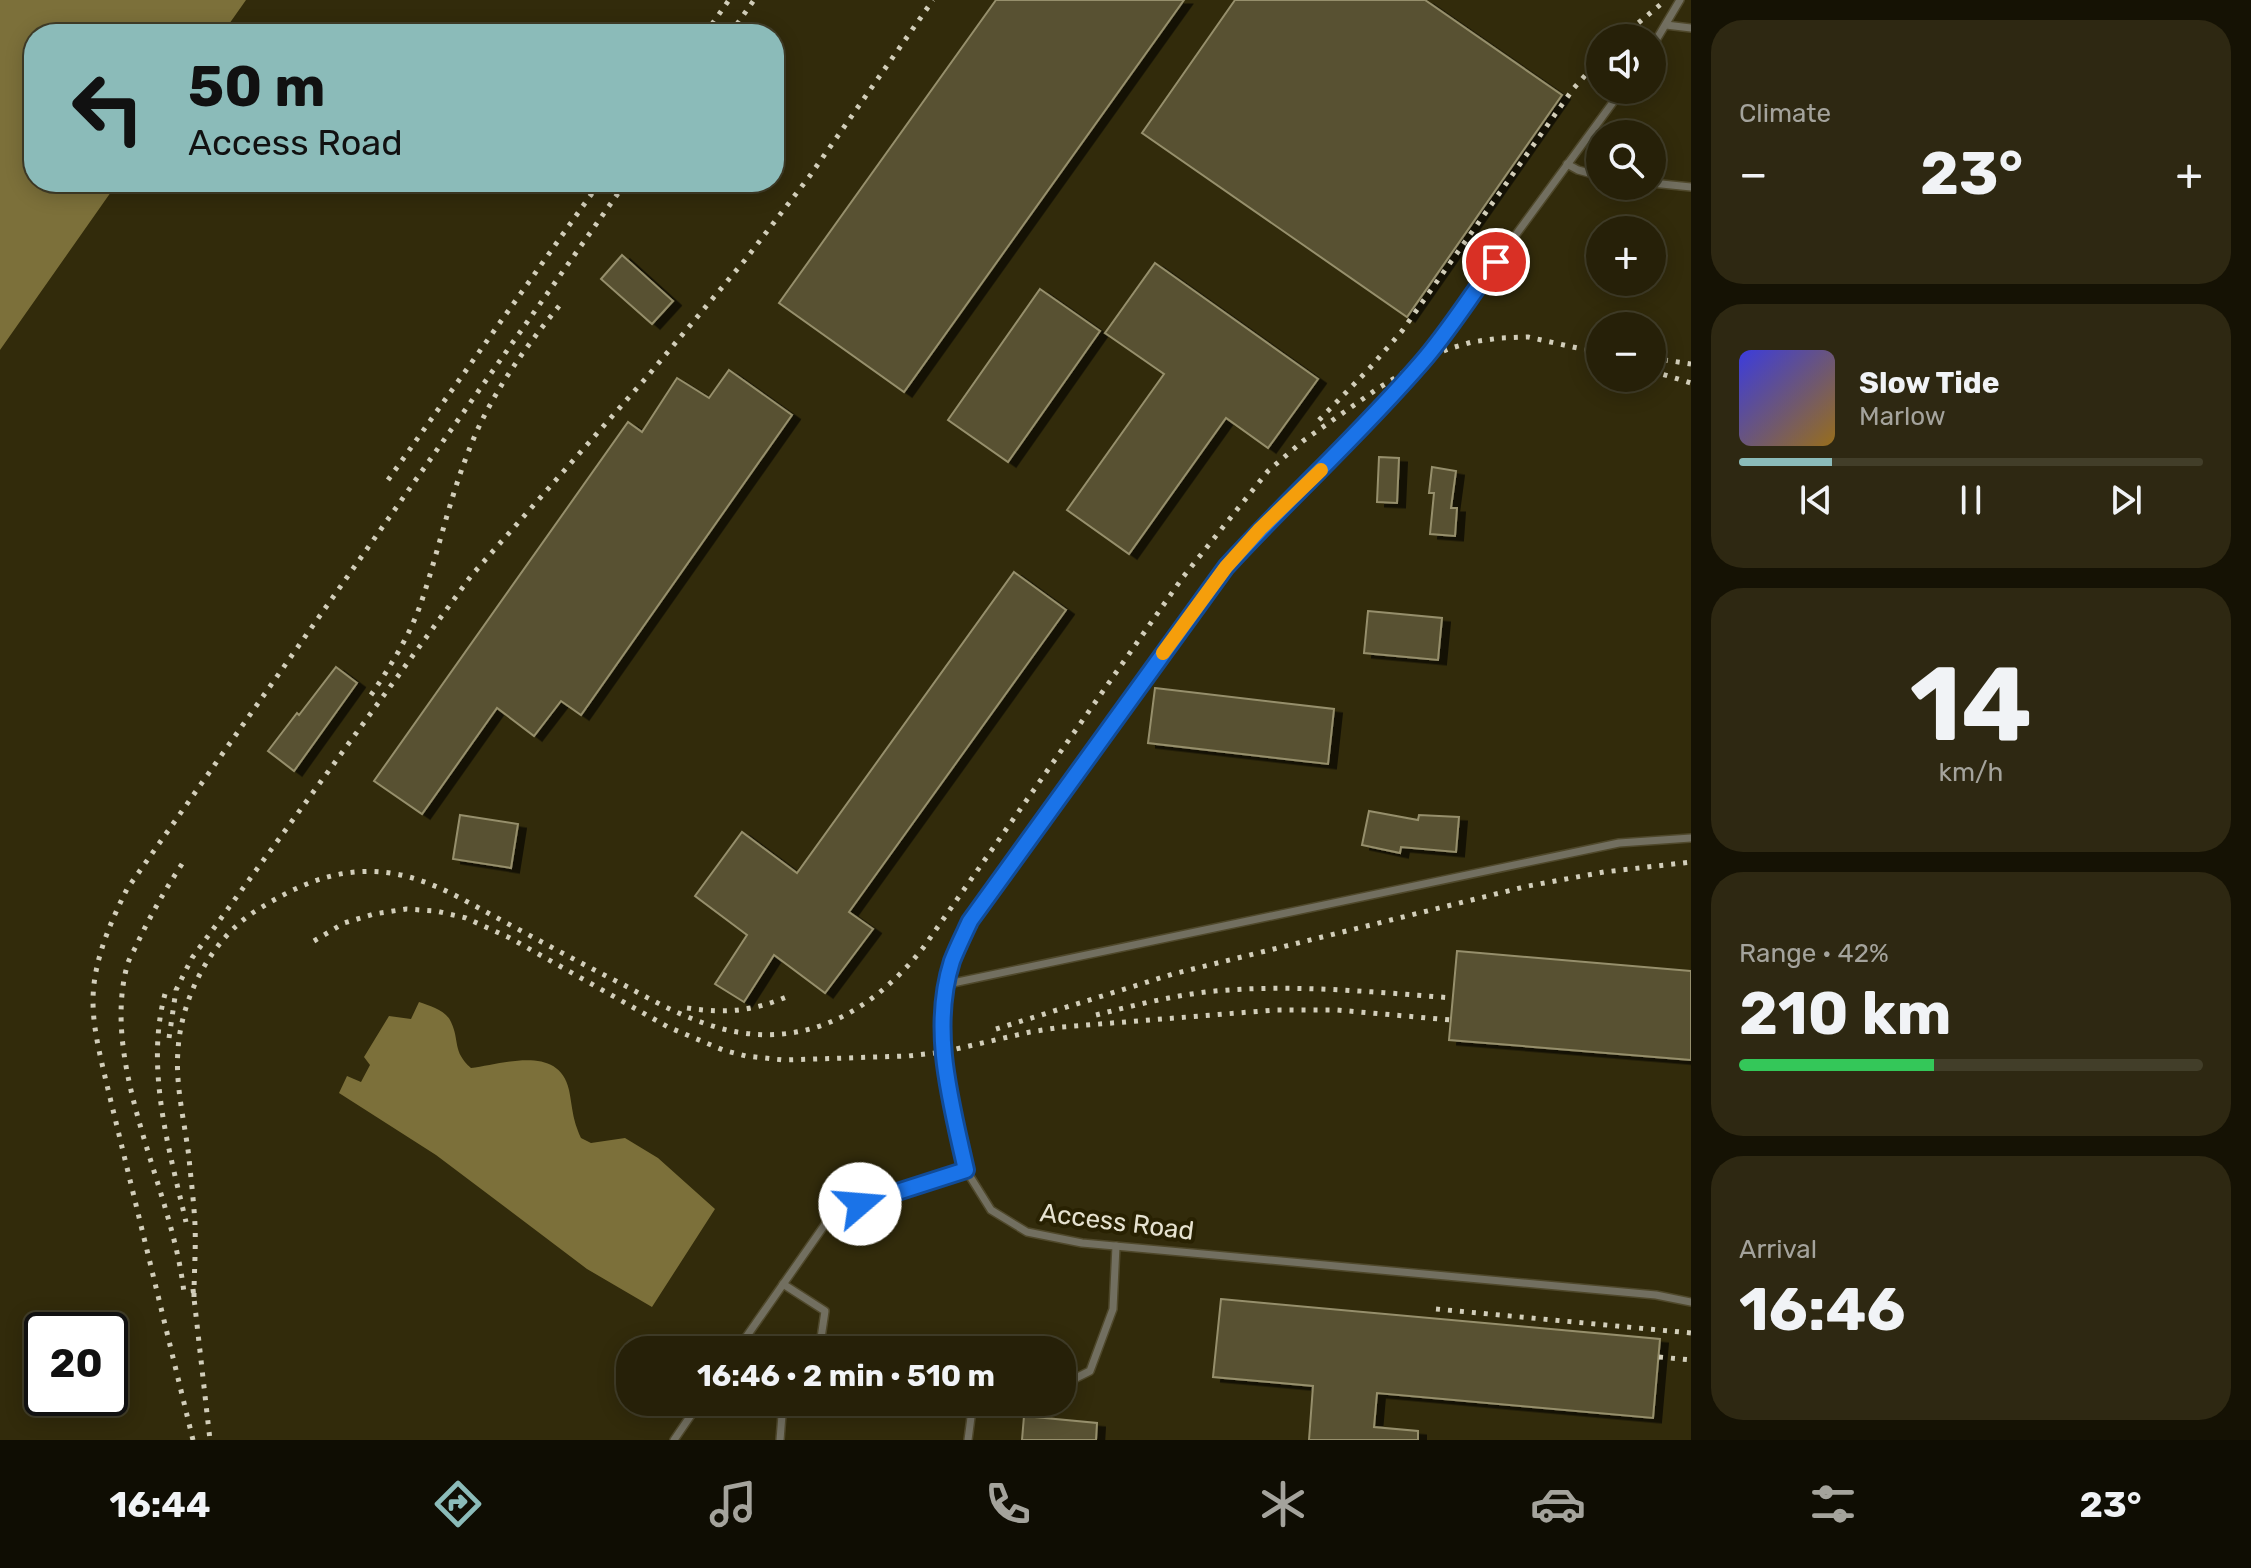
<!DOCTYPE html>
<html lang="en">
<head>
<meta charset="utf-8">
<style>
	body { margin:0; font-family:Rubik,sans-serif; background:#2e2812; color:#f1f3f6; height:100vh; display:flex; flex-direction:column; font-size:30px; white-space:nowrap }
	* { box-sizing:border-box; margin:0 }
	p { font-size:26px; color:#a4a39c }
	.icon { flex:none; width:44px; height:44px; fill:none; stroke:currentColor; stroke-width:2; stroke-linecap:round; stroke-linejoin:round }
	.map { position:relative; flex:1; overflow:hidden }
	.drawer { display:flex; flex-direction:column; gap:20px; padding:20px; background:#151204; width:560px }
	.drawer>* { flex:none }
	.top-card { position:absolute; left:24px; top:24px; width:760px; height:168px; border-radius:32px; box-shadow:0 4px 20px #0003,0 0 0 2px #423e29; background:#8bbbb9; color:#111; overflow:hidden }
	.tools { position:absolute; left:1586px; top:24px; display:grid; gap:16px }
	.tools a { display:grid; place-items:center; width:80px; height:80px; border-radius:50%; background:#262008; box-shadow:0 4px 20px #0003,0 0 0 2px #423e29; font-size:40px }
	.speed { position:absolute; left:24px; top:1312px; display:flex; gap:16px; font-size:40px; font-weight:700; text-align:center }
	.speed>* { display:grid; place-content:center; width:104px; height:104px; border-radius:50%; background:#262008; box-shadow:0 4px 20px #0003,0 0 0 2px #423e29; line-height:1 }
	.speed .limit { border:4px solid #111; border-radius:12px; background:#fff; color:#111 }
	.pin { position:absolute; display:grid; place-items:center; width:68px; height:68px; color:#fff; margin:-34px; border:4px solid #fff; border-radius:50%; box-shadow:0 2px 8px #0007 }
	.me { position:absolute; width:88px; margin:-44px; rotate:72deg; stroke-linejoin:round; filter:drop-shadow(0 0 6px #0008) }
	.turn { display:flex; align-items:center; gap:28px; height:168px; padding:0 32px; font-size:36px }
	.turn .icon { width:104px; height:104px; stroke-width:2.5 }
	.turn b { display:block; font-size:56px; line-height:68px }
	.big { font-size:60px; font-weight:700; line-height:1.1 }
	.drawer .card { flex:1; display:flex; flex-direction:column; justify-content:center; gap:12px; min-width:0; padding:0 28px; border-radius:32px; background:#2e2812 }
	.drawer .dial { align-items:center; gap:0 }
	.dial b { font-size:104px; line-height:1 }
	.song { display:flex; align-items:center; gap:24px }
	.cover { width:96px; height:96px; border-radius:12px; background:linear-gradient(135deg,hsl(240 70% 55%),hsl(40 70% 35%)) }
	.played { height:8px; border-radius:4px; background:linear-gradient(90deg,#8bbbb9 20%,#423e29 20%) }
	.keys { display:flex; justify-content:space-around; direction:ltr }
	.heat { display:flex; justify-content:space-between; align-items:center; font-size:44px; direction:ltr }
	.charge { height:12px; border-radius:6px; background:linear-gradient(90deg,#34c759 42%,#423e29 0) }
	.trip { position:absolute; left:616px; top:1336px; width:460px; height:80px; border-radius:32px; background:#262008; box-shadow:0 4px 20px #0003,0 0 0 2px #423e29; font-weight:700; line-height:80px; text-align:center }
	.dock { display:flex; height:128px; justify-content:space-around; align-items:center; background:#0f0d03; color:#a4a39c }
	.dock .icon { width:56px; height:56px }
	.dock .on { color:#8bbbb9 }
	.dock b { font-size:36px; color:#f1f3f6 }
	main { display:flex; flex:1; min-height:0 }
	.map>svg:first-child { display:block }
	.water { fill:#7c703a }
	.building { fill:#585130; stroke:#968f6c; stroke-width:2; filter:url(#shadow) }
	.lines { fill:none; stroke-linecap:round; stroke-linejoin:round }
	.lane-casing { stroke:#4f482b; stroke-width:10 }
	.lane { stroke:#726f60; stroke-width:7 }
	.rail { stroke:#d2ceba; stroke-width:5; stroke-dasharray:4 8; stroke-linecap:butt }
	.route-casing { stroke:#114b97; stroke-width:20 }
	.route { stroke:#1a73e8; stroke-width:14 }
	.slow { stroke:#f59e0b; stroke-width:14 }
	.labels { text-anchor:middle; dominant-baseline:central; stroke-width:8; stroke-linejoin:round; paint-order:stroke }
	.street-label { font-size:26px; fill:#e6e2d0; stroke:#282102 }
</style>
</head>
<body>
<main>
<div class="map">
<svg width="1691" height="1440" viewBox="0 0 1691 1440">
	<defs>
		<filter id="shadow"><feDropShadow dx="8" dy="4.5" stdDeviation="0" flood-color="#0009"/></filter>
	</defs>
	<rect width="100%" height="100%" fill="#322b0b"/>
	<!-- water -->
	<g class="water">
		<path d="M0,0H246L222,34H34V182H118L0,350Z"/>
		<path d="M419,1002C430,1006 446,1010 451,1022C460,1041 452,1051 471,1068C503,1064 559,1044 569,1090C573,1110 572,1118 581,1138L591,1143L625,1138L658,1158L715,1209L652,1307L587,1269L436,1155L339,1093L347,1076L361,1082L370,1065L364,1057L389,1016L411,1019Z"/>
	</g>
	<!-- building -->
	<g class="building">
		<path d="M996,0H1184L904,392L779,303Z"/>
		<path d="M1235,0H1425L1562,95L1407,317L1142,133Z"/>
		<path d="M622,255L673,301L652,324L601,279Z"/>
		<path d="M1155,263L1318,379L1268,448L1226,418L1129,554L1067,510L1164,374L1105,333Z"/>
		<path d="M1040,289L1100,331L1008,462L948,420Z"/>
		<path d="M729,370L792,415L581,715L561,701L534,736L497,708L422,814L374,781L628,422L642,432L677,378L709,398Z"/>
		<path d="M1379,457L1399,458L1397,503L1377,502Z"/>
		<path d="M1432,467L1456,471L1451,508H1457L1455,536L1430,534L1434,493H1429Z"/>
		<path d="M1014,572L1066,610L849,912L873,929L825,993L774,955L744,1002L715,984L747,935L695,896L742,832L797,873Z"/>
		<path d="M1368,611L1442,618L1438,660L1364,653Z"/>
		<path d="M336,667L357,683L294,771L268,751L297,713L299,715Z"/>
		<path d="M1155,688L1334,709L1328,764L1148,743Z"/>
		<path d="M1369,811L1418,820L1419,815L1459,817L1456,852L1401,847L1400,853L1362,845Z"/>
		<path d="M460,815L518,824L511,868L453,859Z"/>
		<path d="M1457,951L1691,971V1060L1449,1040Z"/>
		<path d="M1221,1299L1660,1339L1653,1418L1377,1393L1374,1427L1418,1431V1440H1309L1313,1386L1213,1377Z"/>
		<path d="M1024,1416L1097,1423L1096,1440H1022Z"/>
	</g>
	<g class="lines">
		<defs>
			<g id="lane">
				<path d="M1666,25L1691,28"/>
				<path d="M1652,47L1680,0"/>
				<path d="M1622,90L1424,360L1341,451L1260,529L1226,567L970,921L952,962L942,1019L943,1052L949,1092L966,1170L991,1210L1027,1232L1082,1243L1656,1295L1691,1302"/>
				<path d="M1567,164L1578,170L1600,176"/>
				<path d="M1652,183L1691,187"/>
				<path d="M948,984L1619,843L1691,838"/>
				<path d="M783,1284L825,1311L821,1338L843,1350"/>
				<path d="M737,1350L833,1213L966,1170"/>
				<path d="M849,1350L904,1346L913,1350"/>
				<path d="M1062,1385L1090,1371L1113,1309L1116,1246"/>
				<path d="M698,1405L714,1402"/>
				<path d="M674,1440L700,1402"/>
				<path d="M780,1440L783,1402"/>
				<path d="M968,1440L973,1402"/>
			</g>
		</defs>
		<!-- lane casing -->
		<use href="#lane" class="lane-casing"/>
		<!-- lane -->
		<use href="#lane" class="lane"/>
		<!-- rail -->
		<g class="rail">
			<path d="M705,34L729,0"/>
			<path d="M730,34L754,0"/>
			<path d="M1620,38L1666,0"/>
			<path d="M1652,358L1691,364"/>
			<path d="M1652,371L1691,383"/>
			<path d="M1319,420L1368,370L1402,331L1573,89L1600,59"/>
			<path d="M388,480L600,182"/>
			<path d="M371,695C390,667 410,635 421,603C438,553 449,500 469,450C490,395 526,346 564,300"/>
			<path d="M182,864C165,890 150,916 137,944C134,951 129,958 127,966C100,1068 173,1190 184,1293"/>
			<path d="M314,941L344,923L374,914L406,909L436,911L466,918L510,938L668,1027L723,1050L746,1056L783,1060L908,1056L943,1052L1030,1032L1062,1027L1275,1010H1337L1451,1020"/>
			<path d="M165,994C145,1068 169,1149 186,1222"/>
			<path d="M687,1008C727,1014 754,1011 791,995"/>
			<path d="M1096,1015C1135,1005 1175,995 1215,991C1295,984 1374,992 1453,998"/>
			<path d="M996,1029L1173,974L1528,886L1604,872L1691,862"/>
			<path d="M169,1038L176,990L192,958L471,576L646,378L745,260L809,177L933,0"/>
			<path d="M193,1289L210,1440"/>
			<path d="M194,1297C194,1273 196,1249 195,1225C194,1203 191,1180 189,1158C185,1123 175,1086 178,1050C181,999 210,941 254,912C298,884 343,864 396,874C434,881 467,902 501,920C542,942 582,964 624,985C655,1002 688,1020 723,1029C805,1050 873,1011 923,948L1183,577L1268,471L1303,441L1377,389L1424,360L1448,349L1472,342L1500,338L1528,337L1600,353"/>
			<path d="M1436,1309L1691,1333"/>
			<path d="M1659,1357L1691,1360"/>
			<path d="M193,1440L106,1081C100,1055 93,1028 93,1001C93,962 110,923 127,889L626,182"/>
		</g>
	</g>
	<g class="lines">
		<defs>
			<path id="route" d="M860,1204L966,1170C951,1102 930,1030 952,961C957,948 964,934 970,921L1226,567C1290,497 1360,434 1422,362C1449,331 1471,295 1496,262"/>
		</defs>
		<!-- route casing -->
		<use href="#route" class="route-casing"/>
		<!-- route -->
		<use href="#route" class="route"/>
		<!-- slow -->
		<path class="slow" d="M1163,653L1226,567L1260,529L1321,470"/>
	</g>
	<g class="labels">
		<!-- street labels -->
		<g class="street-label">
			<text transform="translate(1117 1222) rotate(7)">Access Road</text>
		</g>
	</g>
</svg>
<div class="tools">
<a><svg class="icon" aria-label="sound" viewBox="0 0 24 24"><path d="M4 9h4l5-4v14l-5-4H4zM17 9q2 3 0 6"/></svg></a>
<a><svg class="icon" aria-label="search" viewBox="0 0 24 24"><circle cx="10" cy="10" r="6"/><path d="M15 15l6 6"/></svg></a>
<a>+</a>
<a>−</a>
</div>
<div class="speed"><div class="limit">20</div></div>
<div class="pin" style="left:1496px;top:262px;background:#d93025"><svg class="icon" aria-label="arrive" viewBox="0 0 24 24"><path d="M6 21V4h12l-3 4 3 4H6"/></svg></div>
<svg class="me" style="left:860px;top:1204px" viewBox="-20 -20 40 40"><circle r="19" fill="#fff"/><path d="M0-13L10 11 0 6-10 11z" fill="#1a73e8"/></svg>
<div class="trip">16:46 · 2 min · 510 m</div>
<div class="top-card">
<div class="turn"><svg class="icon" aria-label="left" viewBox="0 0 24 24"><path d="M17 20v-9H6M10 6l-5 5 5 5"/></svg><div><b>50 m</b>Access Road</div></div>
</div>
</div>
<section class="drawer">
<div class="card"><p>Climate</p>
<div class="heat"><a>−</a><b class="big">23°</b><a>+</a></div>
</div>
<div class="card">
<div class="song"><i class="cover"></i><div><b>Slow Tide</b><p>Marlow</p></div></div>
<div class="played"></div>
<div class="keys"><svg class="icon" aria-label="previous" viewBox="0 0 24 24"><path d="M18 5L8 12l10 7zM5 5v14"/></svg><svg class="icon" aria-label="pause" viewBox="0 0 24 24"><path d="M8 5v14M16 5v14"/></svg><svg class="icon" aria-label="next" viewBox="0 0 24 24"><path d="M6 5l10 7-10 7zM19 5v14"/></svg></div>
</div>
<div class="card dial"><b>14</b><p>km/h</p></div>
<div class="card"><p>Range · 42%</p><b class="big">210 km</b><div class="charge"></div></div>
<div class="card"><p>Arrival</p><b class="big">16:46</b></div>
</section>
</main>
<nav class="dock">
<b>16:44</b>
<svg class="icon on" aria-label="directions" viewBox="0 0 24 24"><path d="M12 3l9 9-9 9-9-9zM9 14v-3h6M13 9l2 2-2 2"/></svg>
<svg class="icon" aria-label="music" viewBox="0 0 24 24"><path d="M9 18V5l10-2v13"/><circle cx="6" cy="18" r="3"/><circle cx="16" cy="16" r="3"/></svg>
<svg class="icon" aria-label="phone" viewBox="0 0 24 24"><path d="M5 4h4l2 5-3 2q2 4 5 5l2-3 5 2v4C11 20 4 13 5 4z"/></svg>
<svg class="icon" aria-label="climate" viewBox="0 0 24 24"><path d="M12 3v18M4 7l16 10M4 17L20 7"/></svg>
<svg class="icon" aria-label="car" viewBox="0 0 24 24"><path d="M5 17H2v-5l4-1 3-4h7l3 4 3 1v5h-3M9 17h6M6 11h13"/><circle cx="7" cy="17" r="2"/><circle cx="17" cy="17" r="2"/></svg>
<svg class="icon" aria-label="filters" viewBox="0 0 24 24"><path d="M4 7h16M4 17h16"/><circle cx="9" cy="7" r="2"/><circle cx="15" cy="17" r="2"/></svg>
<b>23°</b>
</nav>
</body>
</html>
